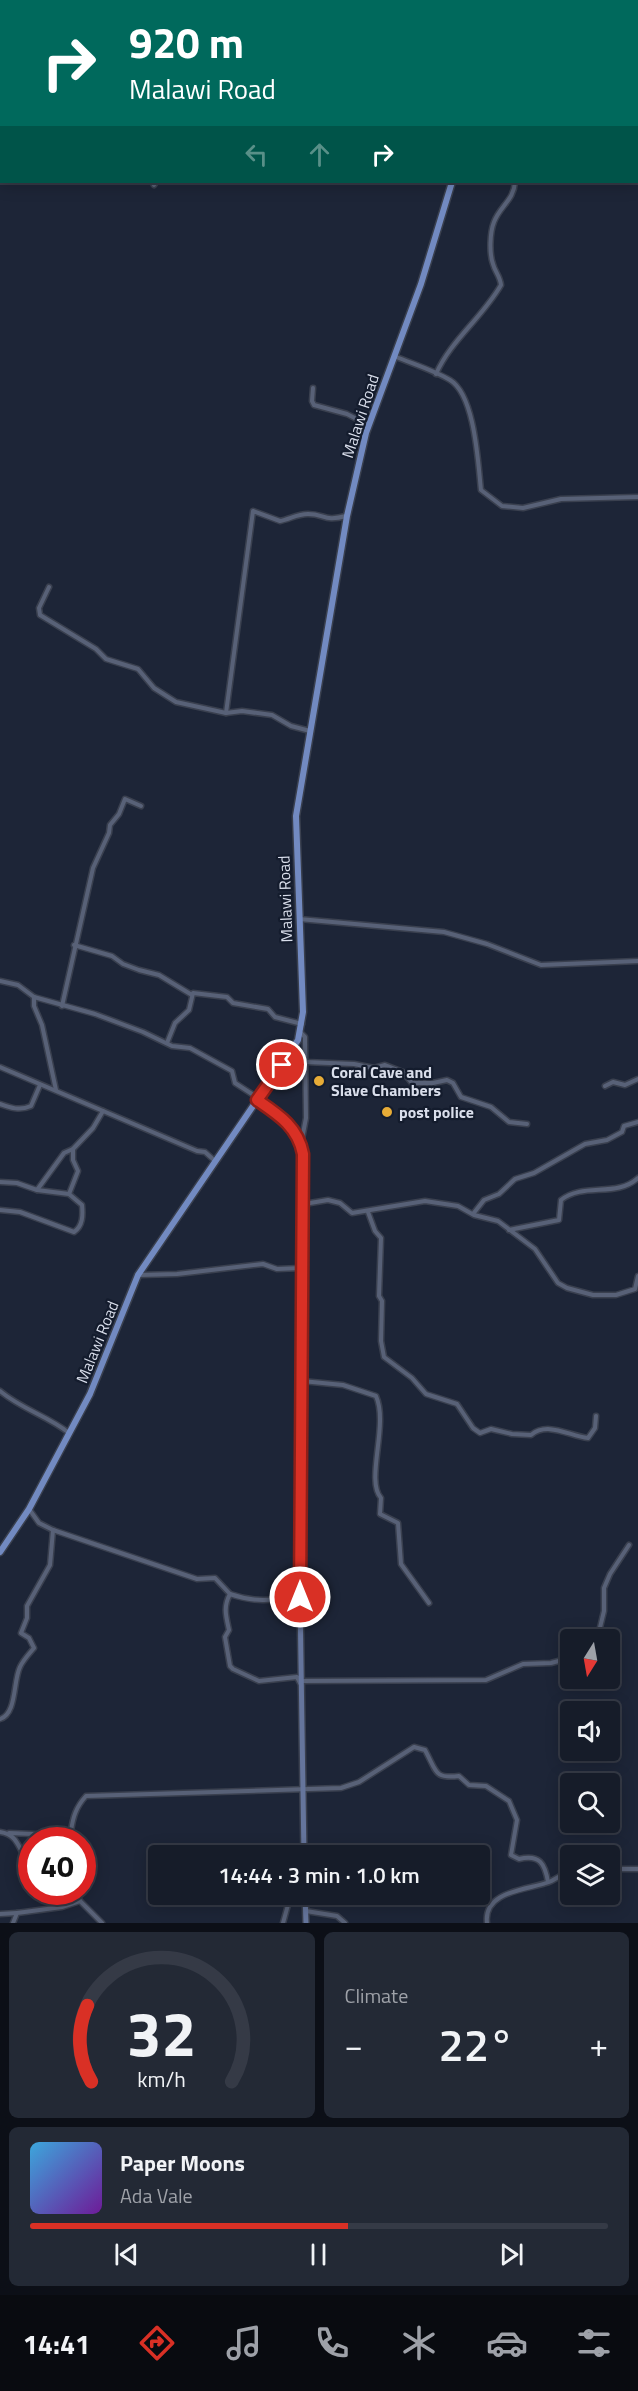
<!DOCTYPE html>
<html lang="en">
<head>
<meta charset="utf-8">
<style>
	body { margin:0; font-family:"Titillium Web",sans-serif; background:#232935; color:#f1f3f6; height:100vh; display:flex; flex-direction:column; font-size:22px; white-space:nowrap }
	* { box-sizing:border-box; margin:0 }
	p { font-size:20px; color:#9ea1a8 }
	.icon { flex:none; width:33px; height:33px; fill:none; stroke:currentColor; stroke-width:2; stroke-linecap:round; stroke-linejoin:round }
	.map { position:relative; height:1923px; overflow:hidden }
	.drawer { display:flex; flex-direction:column; gap:9px; padding:9px; background:#0c0f17; flex:1 }
	.drawer>* { flex:none }
	.hud { position:absolute; left:0px; top:0px; width:639px; height:183px; box-shadow:0 3px 15px #0003,0 0 0 2px #353a46; background:#00695c; color:#fff; overflow:hidden }
	.needle { width:39px; rotate:191deg }
	.fabs { position:absolute; left:560px; top:1629px; display:grid; gap:12px }
	.fabs a { display:grid; place-items:center; width:60px; height:60px; border-radius:6px; background:#161c29; box-shadow:0 3px 15px #0003,0 0 0 2px #353a46; font-size:30px }
	.speed { position:absolute; left:18px; top:1827px; display:flex; gap:12px; font-size:30px; font-weight:700; text-align:center }
	.speed>* { display:grid; place-content:center; width:78px; height:78px; border-radius:50%; background:#161c29; box-shadow:0 3px 15px #0003,0 0 0 2px #353a46; line-height:1 }
	.speed .limit { border:9px solid #d22; background:#fff; color:#111 }
	.pin { position:absolute; display:grid; place-items:center; width:51px; height:51px; color:#fff; margin:-26px; border:3px solid #fff; border-radius:50%; box-shadow:0 2px 6px #0007 }
	.me { position:absolute; width:66px; margin:-33px; rotate:0deg; stroke-linejoin:round; filter:drop-shadow(0 0 4px #0008) }
	.turn { display:flex; align-items:center; gap:21px; height:126px; padding:0 30px; font-size:27px }
	.turn .icon { width:78px; height:78px; stroke-width:2.5 }
	.turn b { display:block; font-size:42px; line-height:51px }
	.lanes { display:flex; align-items:center; height:57px; padding:0 30px; background:#0003; justify-content:center; gap:30px; direction:ltr }
	.lanes .off { opacity:.35 }
	.big { font-size:45px; font-weight:600; line-height:1.1 }
	.drawer .card { flex:1; display:flex; flex-direction:column; justify-content:center; gap:9px; min-width:0; padding:0 21px; border-radius:9px; background:#232935 }
	.drawer .dial { align-items:center; gap:0 }
	.dial svg { height:156px; overflow:visible; fill:none; stroke:#353a46; stroke-width:7; stroke-linecap:round; text-anchor:middle }
	.dial text { fill:#f1f3f6; stroke:none }
	.song { display:flex; align-items:center; gap:18px }
	.cover { width:72px; height:72px; border-radius:9px; background:linear-gradient(135deg,hsl(200 70% 55%),hsl(280 70% 35%)) }
	.played { height:6px; border-radius:3px; background:linear-gradient(90deg,#d93025 55%,#353a46 55%) }
	.keys { display:flex; justify-content:space-around; direction:ltr }
	.heat { display:flex; justify-content:space-between; align-items:center; font-size:33px; direction:ltr }
	.drawer .tiles { flex:1; display:grid; gap:9px; grid-template-columns:1fr 1fr }
	.card:last-child { grid-column:span 2 }
	.trip { position:absolute; left:148px; top:1845px; width:342px; height:60px; border-radius:6px; background:#161c29; box-shadow:0 3px 15px #0003,0 0 0 2px #353a46; font-weight:600; line-height:60px; text-align:center }
	.menu { display:flex; height:96px; justify-content:space-around; align-items:center; background:#090b10; color:#9ea1a8 }
	.menu .icon { width:42px; height:42px }
	.menu .active { color:#d93025 }
	.menu b { font-size:27px; color:#f1f3f6 }
	.map>svg:first-child { display:block }
	.lines { fill:none; stroke-linecap:round; stroke-linejoin:round }
	.street-casing { stroke:#3a404f; stroke-width:7 }
	.secondary-casing { stroke:#3a404f; stroke-width:8 }
	.primary-casing { stroke:#3a404f; stroke-width:9 }
	.street { stroke:#586177; stroke-width:4 }
	.secondary { stroke:#65759c; stroke-width:5 }
	.primary { stroke:#728ac1; stroke-width:6 }
	.route-casing { stroke:#8d1f18; stroke-width:15 }
	.route { stroke:#d93025; stroke-width:10 }
	.poi-dot { fill:#e7ac37; stroke:#141c2d; stroke-width:2 }
	.labels { text-anchor:middle; dominant-baseline:central; stroke-width:4.5; stroke-linejoin:round; paint-order:stroke }
	.street-label { font-size:16px; fill:#d9deeb; stroke:#141c2d }
	.poi-label { font-size:16px; font-weight:bold; fill:#d9deeb; stroke:#141c2d; text-anchor:start }
</style>
</head>
<body>
<div class="map">
<svg width="638" height="1923" viewBox="0 0 638 1923">
	<rect width="100%" height="100%" fill="#1d2537"/>
	<g class="lines">
		<defs>
			<g id="street">
				<path d="M435,0L438,2"/>
				<path d="M264,2V0"/>
				<path d="M0,35L2,37"/>
				<path d="M154,185L156,182"/>
				<path d="M394,356C413,364 433,370 450,380C475,395 478,463 481,490L502,506L523,508L561,499L638,497"/>
				<path d="M436,374C451,340 482,318 501,285C500,276 495,272 493,264C489,253 490,232 494,222C500,206 514,200 515,182"/>
				<path d="M313,388L312,401L314,405L347,414L368,425"/>
				<path d="M49,587L39,608L40,615L96,649L106,659L138,669L154,688L176,702L226,713L242,711L272,715L291,726L310,731"/>
				<path d="M226,713L253,511L280,521C290,519 297,514 308,514C325,514 324,522 346,516"/>
				<path d="M299,919L444,932L487,944L541,965L638,961"/>
				<path d="M74,945L112,956L123,964L139,970L159,975L192,995"/>
				<path d="M0,981L18,985L34,997L95,1014L143,1032L172,1046L190,1048L232,1071L235,1083L258,1098"/>
				<path d="M34,997V1006L42,1025L56,1090"/>
				<path d="M62,1006L93,868L109,833L110,825L119,814L125,799L141,806"/>
				<path d="M300,1032L305,1037V1042L306,1118L301,1144"/>
				<path d="M167,1043L175,1023L189,1010L193,993L227,997L233,1003L268,1009L275,1017L302,1024"/>
				<path d="M305,1062L354,1064L374,1068L385,1065L403,1072L412,1083H433L447,1080L453,1083L461,1097L491,1107L509,1122L527,1124"/>
				<path d="M0,1067L197,1151L205,1152L215,1161"/>
				<path d="M605,1086L613,1082L625,1085L638,1079"/>
				<path d="M0,1104C11,1108 20,1111 31,1106L40,1085"/>
				<path d="M0,1182L17,1183L37,1190L69,1194L82,1205C83,1215 83,1226 74,1232L20,1212L0,1210"/>
				<path d="M37,1190L64,1153L73,1149L93,1128L103,1111"/>
				<path d="M69,1194L78,1171L73,1160V1149"/>
				<path d="M304,1204L328,1200L340,1203L352,1213L425,1201L458,1206L474,1215L498,1221L535,1249L558,1283L567,1288L593,1295H616L635,1289L638,1276"/>
				<path d="M368,1212L375,1231L381,1238L379,1296L382,1301L381,1341L384,1357L412,1378L426,1394L457,1404L473,1428L480,1433L491,1429L512,1434L531,1435C548,1421 569,1436 588,1438L595,1428L596,1416"/>
				<path d="M473,1214L484,1200L499,1194L515,1179L534,1173L585,1144L607,1140L622,1132L624,1126L638,1122"/>
				<path d="M509,1230L559,1220L561,1200C584,1182 616,1198 638,1178"/>
				<path d="M139,1275L177,1274L263,1264L277,1269L301,1268"/>
				<path d="M302,1381L343,1385L376,1396C389,1425 365,1480 381,1498L380,1514L398,1523L401,1564L429,1603"/>
				<path d="M0,1391C21,1409 48,1416 69,1433"/>
				<path d="M29,1509L39,1523L53,1530L197,1579L215,1578L230,1594"/>
				<path d="M300,1597C274,1600 255,1603 230,1594C223,1607 226,1616 229,1630L225,1637L230,1666L233,1669L259,1681L297,1677L300,1683"/>
				<path d="M597,1640L604,1611V1588L610,1574L629,1545"/>
				<path d="M301,1681L486,1680L523,1664L551,1663L570,1658"/>
				<path d="M0,1719C17,1714 13,1681 20,1667C23,1660 29,1654 34,1648L29,1638L21,1633L27,1618V1606L50,1565L53,1530"/>
				<path d="M0,1832C14,1834 17,1842 23,1854L32,1857"/>
				<path d="M9,1833L56,1835L71,1831C73,1817 76,1807 86,1796L341,1788L359,1782L414,1747L425,1750C437,1772 434,1779 459,1776L469,1785L486,1786L509,1801L517,1820L511,1855L519,1859C540,1854 545,1864 548,1882"/>
				<path d="M609,1869H638"/>
				<path d="M80,1901L102,1923"/>
				<path d="M306,1911L337,1916L345,1923"/>
				<path d="M0,1914L17,1913"/>
				<path d="M13,1923L17,1913L62,1907L80,1901L75,1892"/>
				<path d="M283,1923L291,1894"/>
				<path d="M487,1923C483,1890 529,1890 549,1882C556,1879 563,1874 570,1870"/>
			</g>
			<g id="secondary">
				<path d="M257,1100C279,1115 298,1127 304,1154L300,1598L304,1856"/>
				<path d="M305,1894L306,1923"/>
			</g>
			<g id="primary">
				<path d="M506,2V0"/>
				<path d="M0,1552L29,1509L90,1394L138,1275L298,1040L303,1012L296,816L347,516L366,433L421,284L452,182"/>
			</g>
		</defs>
		<!-- street casing -->
		<use href="#street" class="street-casing"/>
		<!-- secondary casing -->
		<use href="#secondary" class="secondary-casing"/>
		<!-- primary casing -->
		<use href="#primary" class="primary-casing"/>
		<!-- street -->
		<use href="#street" class="street"/>
		<!-- secondary -->
		<use href="#secondary" class="secondary"/>
		<!-- primary -->
		<use href="#primary" class="primary"/>
	</g>
	<g class="lines">
		<defs>
			<path id="route" d="M282,1065L257,1100C279,1115 298,1127 303,1154L300,1597"/>
		</defs>
		<!-- route casing -->
		<use href="#route" class="route-casing"/>
		<!-- route -->
		<use href="#route" class="route"/>
	</g>
	<!-- markers -->
	<g class="poi-dot">
		<circle cx="319" cy="1081" r="6"/>
		<circle cx="387" cy="1112" r="6"/>
	</g>
	<g class="labels">
		<!-- street labels -->
		<g class="street-label">
			<text transform="translate(360 416) rotate(-72)">Malawi Road</text>
			<text transform="translate(285 899) rotate(-92)">Malawi Road</text>
			<text transform="translate(97 1342) rotate(-68)">Malawi Road</text>
		</g>
		<!-- poi labels -->
		<g class="poi-label">
			<text x="331" y="1072">Coral Cave and<tspan x="331" dy="18">Slave Chambers</tspan></text>
			<text x="399" y="1112">post police</text>
		</g>
	</g>
</svg>
<div class="fabs">
<a><svg class="needle" viewBox="-14 -14 28 28"><path d="M0-13l5 13h-10z" fill="#e53935"/><path d="M0 13l5-13h-10z" fill="#9ea1a8"/></svg></a>
<a><svg class="icon" aria-label="sound" viewBox="0 0 24 24"><path d="M4 9h4l5-4v14l-5-4H4zM17 9q2 3 0 6"/></svg></a>
<a><svg class="icon" aria-label="search" viewBox="0 0 24 24"><circle cx="10" cy="10" r="6"/><path d="M15 15l6 6"/></svg></a>
<a><svg class="icon" aria-label="layers" viewBox="0 0 24 24"><path d="M12 4l9 5-9 5-9-5zM3 14l9 5 9-5"/></svg></a>
</div>
<div class="speed"><div class="limit">40</div></div>
<div class="pin" style="left:282px;top:1065px;background:#d93025"><svg class="icon" aria-label="arrive" viewBox="0 0 24 24"><path d="M6 21V4h12l-3 4 3 4H6"/></svg></div>
<svg class="me" style="left:300px;top:1597px" viewBox="-20 -20 40 40"><circle r="17" fill="#d93025" stroke="#fff" stroke-width="3"/><path d="M0-11L8 9 0 5-8 9z" fill="#fff"/></svg>
<div class="trip">14:44 · 3 min · 1.0 km</div>
<div class="hud">
<div class="turn"><svg class="icon" aria-label="right" viewBox="0 0 24 24"><path d="M7 20v-9h11M14 6l5 5-5 5"/></svg><div><b>920 m</b>Malawi Road</div></div>
<div class="lanes"><svg class="icon off" aria-label="left" viewBox="0 0 24 24"><path d="M17 20v-9H6M10 6l-5 5 5 5"/></svg><svg class="icon off" aria-label="ahead" viewBox="0 0 24 24"><path d="M12 20V5M6 11l6-6 6 6"/></svg><svg class="icon" aria-label="right" viewBox="0 0 24 24"><path d="M7 20v-9h11M14 6l5 5-5 5"/></svg></div>
</div>
</div>
<section class="drawer">
<div class="tiles">
<div class="card dial"><svg viewBox="0 0 100 80">
<path d="M14 69A42 42 0 1 1 86 69"/>
<path d="M14 69A42 42 0 0 1 12 30" stroke="#d93025"/>
<text x="50" y="56" font-size="32" font-weight="700">32</text>
<text x="50" y="72" font-size="11">km/h</text>
</svg></div>
<div class="card"><p>Climate</p>
<div class="heat"><a>−</a><b class="big">22°</b><a>+</a></div>
</div>
<div class="card">
<div class="song"><i class="cover"></i><div><b>Paper Moons</b><p>Ada Vale</p></div></div>
<div class="played"></div>
<div class="keys"><svg class="icon" aria-label="previous" viewBox="0 0 24 24"><path d="M18 5L8 12l10 7zM5 5v14"/></svg><svg class="icon" aria-label="pause" viewBox="0 0 24 24"><path d="M8 5v14M16 5v14"/></svg><svg class="icon" aria-label="next" viewBox="0 0 24 24"><path d="M6 5l10 7-10 7zM19 5v14"/></svg></div>
</div>
</div>
</section>
<nav class="menu">
<b>14:41</b>
<svg class="icon active" aria-label="directions" viewBox="0 0 24 24"><path d="M12 3l9 9-9 9-9-9zM9 14v-3h6M13 9l2 2-2 2"/></svg>
<svg class="icon" aria-label="music" viewBox="0 0 24 24"><path d="M9 18V5l10-2v13"/><circle cx="6" cy="18" r="3"/><circle cx="16" cy="16" r="3"/></svg>
<svg class="icon" aria-label="phone" viewBox="0 0 24 24"><path d="M5 4h4l2 5-3 2q2 4 5 5l2-3 5 2v4C11 20 4 13 5 4z"/></svg>
<svg class="icon" aria-label="climate" viewBox="0 0 24 24"><path d="M12 3v18M4 7l16 10M4 17L20 7"/></svg>
<svg class="icon" aria-label="car" viewBox="0 0 24 24"><path d="M5 17H2v-5l4-1 3-4h7l3 4 3 1v5h-3M9 17h6M6 11h13"/><circle cx="7" cy="17" r="2"/><circle cx="17" cy="17" r="2"/></svg>
<svg class="icon" aria-label="filters" viewBox="0 0 24 24"><path d="M4 7h16M4 17h16"/><circle cx="9" cy="7" r="2"/><circle cx="15" cy="17" r="2"/></svg>
</nav>
</body>
</html>
